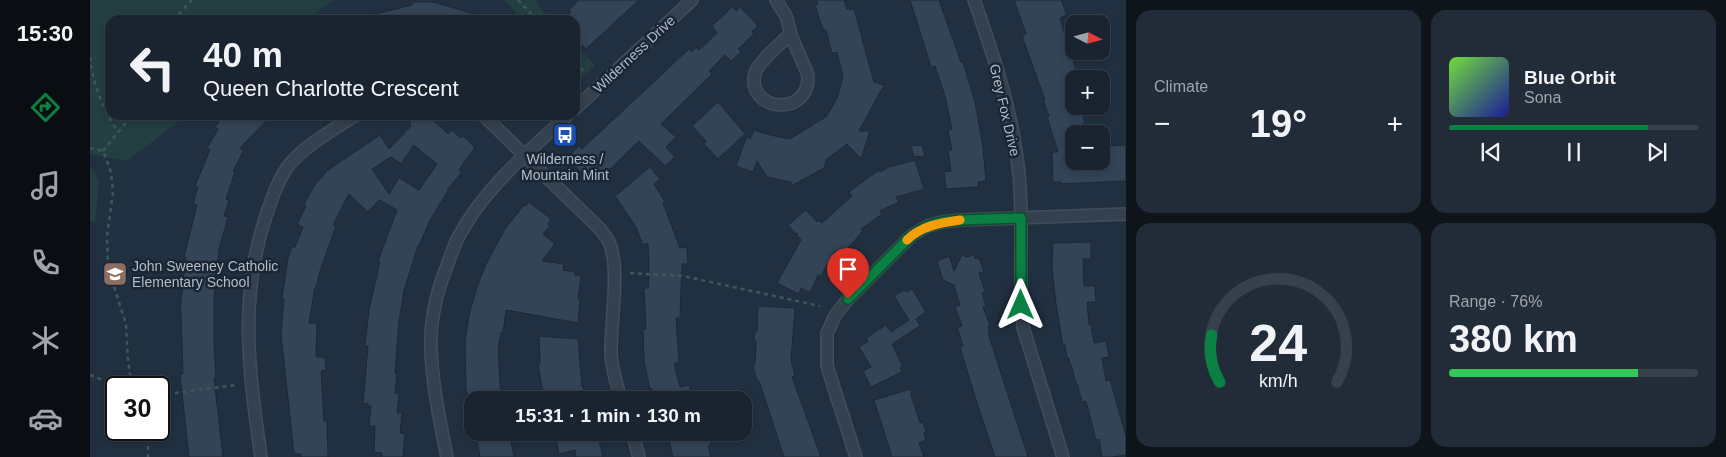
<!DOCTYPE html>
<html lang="en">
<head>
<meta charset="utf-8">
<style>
	body { margin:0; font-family:Helvetica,sans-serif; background:#222c38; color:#f1f3f6; height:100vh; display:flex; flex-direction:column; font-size:19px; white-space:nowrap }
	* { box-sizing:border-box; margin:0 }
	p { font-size:16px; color:#9fa4ab }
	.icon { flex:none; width:28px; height:28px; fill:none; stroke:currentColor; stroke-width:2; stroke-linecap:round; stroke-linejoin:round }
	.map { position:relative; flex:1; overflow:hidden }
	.panel { display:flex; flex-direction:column; gap:10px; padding:10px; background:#0e141a; width:600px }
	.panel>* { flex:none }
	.top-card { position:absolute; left:15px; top:15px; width:475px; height:105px; border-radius:15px; box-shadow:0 2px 8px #0003,0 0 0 1px #37414c; background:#192430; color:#f1f3f6; overflow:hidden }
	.needle { width:32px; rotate:96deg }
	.fabs { position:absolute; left:975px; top:15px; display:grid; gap:10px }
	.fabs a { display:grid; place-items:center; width:45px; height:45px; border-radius:10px; background:#192430; box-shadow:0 2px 8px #0003,0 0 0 1px #37414c; font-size:25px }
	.speed { position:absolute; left:15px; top:376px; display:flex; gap:10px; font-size:25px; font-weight:700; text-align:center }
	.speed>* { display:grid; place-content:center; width:65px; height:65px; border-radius:50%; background:#192430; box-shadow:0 2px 8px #0003,0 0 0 1px #37414c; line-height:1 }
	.speed .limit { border:2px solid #111; border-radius:8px; background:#fff; color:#111 }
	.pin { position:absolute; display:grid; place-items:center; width:42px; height:42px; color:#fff; margin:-51px -21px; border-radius:50% 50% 50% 0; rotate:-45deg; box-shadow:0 0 5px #0007 }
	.pin .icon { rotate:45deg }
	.me { position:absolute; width:55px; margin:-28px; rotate:0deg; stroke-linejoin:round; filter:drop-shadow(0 0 4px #0008) }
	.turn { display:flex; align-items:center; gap:18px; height:105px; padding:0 15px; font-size:22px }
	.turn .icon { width:65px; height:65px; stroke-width:2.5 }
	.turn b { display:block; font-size:35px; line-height:42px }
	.big { font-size:38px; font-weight:600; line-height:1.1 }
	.panel .card { flex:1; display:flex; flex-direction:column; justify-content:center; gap:8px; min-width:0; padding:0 18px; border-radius:15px; background:#222c38 }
	.panel .dial { align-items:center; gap:0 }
	.dial svg { height:130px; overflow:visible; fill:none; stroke:#37414c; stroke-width:7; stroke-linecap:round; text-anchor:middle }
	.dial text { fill:#f1f3f6; stroke:none }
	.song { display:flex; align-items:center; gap:15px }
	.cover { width:60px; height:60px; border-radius:8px; background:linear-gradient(135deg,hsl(100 70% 55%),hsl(240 70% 35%)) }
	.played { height:5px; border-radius:2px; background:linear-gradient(90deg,#0b8043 80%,#37414c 80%) }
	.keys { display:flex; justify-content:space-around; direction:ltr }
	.heat { display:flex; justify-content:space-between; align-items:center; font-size:28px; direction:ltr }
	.charge { height:8px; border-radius:4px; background:linear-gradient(90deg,#34c759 76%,#37414c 0) }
	.panel .tiles { flex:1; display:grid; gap:10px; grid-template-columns:repeat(2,1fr) }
	.trip { position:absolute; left:374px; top:391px; width:288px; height:50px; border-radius:15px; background:#192430; box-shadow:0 2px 8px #0003,0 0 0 1px #37414c; font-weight:600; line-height:50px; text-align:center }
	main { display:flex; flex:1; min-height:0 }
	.dock { display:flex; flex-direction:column; width:90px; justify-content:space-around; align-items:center; background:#0a0e13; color:#9fa4ab }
	.dock .icon { width:35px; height:35px }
	.dock .active { color:#0b8043 }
	.dock b { font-size:22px; color:#f1f3f6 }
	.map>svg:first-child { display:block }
	.green { fill:#233f41 }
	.building { fill:#334456; stroke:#1d2836; fill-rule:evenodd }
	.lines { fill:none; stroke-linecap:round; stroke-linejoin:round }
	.minor-casing { stroke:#424d5b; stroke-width:14 }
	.path { stroke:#3c5859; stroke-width:2.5; stroke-dasharray:4 4; stroke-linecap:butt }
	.minor { stroke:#35414f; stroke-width:11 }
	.route-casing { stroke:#07532c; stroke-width:12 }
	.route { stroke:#0b8043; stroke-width:9 }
	.slow { stroke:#f59e0b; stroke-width:9 }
	.labels { text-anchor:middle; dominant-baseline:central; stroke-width:5; stroke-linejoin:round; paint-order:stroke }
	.street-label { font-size:14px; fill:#b1bcca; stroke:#1b2634 }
	.poi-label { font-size:14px; fill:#b1bcca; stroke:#1b2634 }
</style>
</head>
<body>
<main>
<nav class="dock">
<b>15:30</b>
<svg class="icon active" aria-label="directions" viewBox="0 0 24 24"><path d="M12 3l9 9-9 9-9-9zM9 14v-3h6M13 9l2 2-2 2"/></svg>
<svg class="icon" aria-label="music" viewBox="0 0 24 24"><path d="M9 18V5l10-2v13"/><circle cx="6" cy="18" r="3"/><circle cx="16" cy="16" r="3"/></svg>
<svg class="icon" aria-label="phone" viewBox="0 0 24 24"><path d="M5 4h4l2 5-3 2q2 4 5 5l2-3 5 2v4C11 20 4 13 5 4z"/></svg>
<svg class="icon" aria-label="climate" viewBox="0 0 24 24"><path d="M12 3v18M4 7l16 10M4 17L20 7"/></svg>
<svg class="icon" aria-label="car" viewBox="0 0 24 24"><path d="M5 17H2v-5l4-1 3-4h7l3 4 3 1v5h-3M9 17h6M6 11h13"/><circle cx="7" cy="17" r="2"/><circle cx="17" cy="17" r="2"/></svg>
</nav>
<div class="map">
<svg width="1036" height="457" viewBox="0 0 1036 457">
	<rect width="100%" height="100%" fill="#213040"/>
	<!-- green -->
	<g class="green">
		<path d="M0,0H243L217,20H20V115H97L37,161L0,154Z"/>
		<path d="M415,0H444L462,20H432Z"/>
		<path d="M485,44L505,65L486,83L485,82Z"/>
		<path d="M0,167L9,180L5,222L0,221Z"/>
	</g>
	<!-- building -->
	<g class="building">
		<path d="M489,0H549L496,49L492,45L490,47L485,41V20H472L481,12L479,10Z"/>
		<path d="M726,0H754L757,9L759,8L760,10L764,9L784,82L794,85L769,131H780L771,159L757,144L736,160L734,168L701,186V182L677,177L667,161L663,172L646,166L657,136L660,139L664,130L680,135L700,139L737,116L747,98L753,77L747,52L742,53L736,30L734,31L730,21L725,5L728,4Z"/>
		<path d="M820,0H849L871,62H873L885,102L893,147L896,181L888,182L889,187L856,189L854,172L861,171L858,150H862L858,130L862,129L855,96L845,66L841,67Z"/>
		<path d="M924,0H971L977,15L970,18L989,79H984V106H990L995,123L986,126V134H984V161H1011V146L1036,145V181L970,184L971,182H963L962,152H968L957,117L959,116L953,100H955L932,36L936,34Z"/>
		<path d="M322,2H343L395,17V20H277V16L322,5Z"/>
		<path d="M642,7L646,11L650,7L668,26L662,31L664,34L648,49L651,52L641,61L635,55L619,71L622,74L571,124L586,137L576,147L585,157L575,166L549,141L519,170L516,168L504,180L495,171L493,174L477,158L489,146L492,149L599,49L602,52L606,47L609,50L627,33L622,26Z"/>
		<path d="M628,102L655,134L628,159L614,144L616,141L602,126Z"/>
		<path d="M134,115H182L150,148L154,150L143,171L145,172L136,199L139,200L134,216L138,217L129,249L124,298V343L126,378H124L133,457H99L90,375L93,374L91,310H90L96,257H94L107,205L103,204L108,187L105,186L120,150L117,148L128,129L125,127Z"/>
		<path d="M327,115H338L358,134L361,130L371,138L373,136L385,147L369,170L372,172L357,190L358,191L340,220L329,246H328L314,290L309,321L305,373H307L305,393H309L307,413H312L310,433L315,434L313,457H292V453L284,452L285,426H279L281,406H278V403L273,404L278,346H275L279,310L290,262L288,261L307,210L289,200L278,212L259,194L243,225L246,226L230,271L226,288L225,287L219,323H227L226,357H235L236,370L231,371L234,421H237L238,457H211V454H204L191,334L194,299L192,298L198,258L202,247H205L213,227L207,224L216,206L214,204L224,186L238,170L290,135L299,149L321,126L319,123ZM324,145L347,164L329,190L309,178L299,194L282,169L301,157L311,164Z"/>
		<path d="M832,145L835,156L824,157L821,146Z"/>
		<path d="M825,160L834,189L806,197L809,202L790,211L792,214L771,229L773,231L751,256L745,251L731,276L728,275L720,293L711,288L709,294L687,283L711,240L707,235L708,233L706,234L698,225L716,210L727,222L728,220L732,223L762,196L759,192L789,170L790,172L799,167Z"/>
		<path d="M560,167L570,179L564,184L575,202L573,203L590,248L597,247L598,264H592L590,318H586L589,363H584L590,387L599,385L603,400H565L562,389H560L554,361L553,329H556L554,288H558L559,272L558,243L553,245L546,227L525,196Z"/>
		<path d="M439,202L461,219L458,224L460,226L453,234L465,244L452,261L474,264L473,270L485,272V275L491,276L488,299H490L488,323L416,310L413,333L411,332L408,349L411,400H379L376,389L375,343L379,315L388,284L396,264L415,229L434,205L436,206Z"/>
		<path d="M1001,242V259H993L994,286H1005L1006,302H997L999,325H1001L1004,343L1016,341L1019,357L1012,358L1016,381L1020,380L1036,436V455L1022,457H1012L1009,439L1006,440L996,401L992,402L987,383L986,384L981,364L980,365L979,358H977L975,345H973L966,304L962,268L963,243Z"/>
		<path d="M872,255L877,257L884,255L885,259L889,258L894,272L889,273L895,292L892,293L896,306L893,307L900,326L898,327L900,333H898L938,457H905L885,397L870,347L873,346L867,327L872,326L865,307L870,305L864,285L853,280L847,261L859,256L864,271Z"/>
		<path d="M822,289L836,312L826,319L830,326L802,344L813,367L810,368L812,372L781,387L773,371L781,367L769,347L778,341L776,338L796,325L801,332L819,320L804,296L814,290L816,292Z"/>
		<path d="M668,306L705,308L701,360L705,376L702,377L731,457H694L669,381H667L663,365L665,364L666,342L664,339V334L667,331Z"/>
		<path d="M449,336L488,339L492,387L493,386L496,400H454L448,363H450Z"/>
		<path d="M821,389V395L830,423L833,422L836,432L834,433L836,440L829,443L834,457H802L784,400Z"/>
		<path d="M398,432H419L424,457H390L386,435Z"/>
		<path d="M479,432H507L513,457H486L485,450L469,454L465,436Z"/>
		<path d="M577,432H618L621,445L618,446L621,457H583Z"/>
	</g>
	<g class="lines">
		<defs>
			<g id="minor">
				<path d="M686,0C689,5 693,11 696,16C698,22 699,29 701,35C705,45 710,56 714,66C716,70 718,73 718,77C718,119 655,110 665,73C669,61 691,44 700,34"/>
				<path d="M884,0C904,56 923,114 929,174C934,225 928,276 933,327L973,457"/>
				<path d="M485,109L602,0"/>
				<path d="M393,115L510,229C513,233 517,238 519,242C531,269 520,324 521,355C522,370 527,385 531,400"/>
				<path d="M542,432L549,457"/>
				<path d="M171,457C159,372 148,297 177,213C182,197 189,178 199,165C217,144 243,130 266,115"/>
				<path d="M357,457C350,421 342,385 341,348C340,322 346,295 355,271C359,261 362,251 366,242C390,192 438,152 478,115"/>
				<path d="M766,457L737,366V333L746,314L758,299L822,235L838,226L852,222L870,220L1036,214"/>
			</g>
		</defs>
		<!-- minor casing -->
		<use href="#minor" class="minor-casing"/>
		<!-- path -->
		<g class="path">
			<path d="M428,0L447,20"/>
			<path d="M83,20L102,0"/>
			<path d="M0,57C3,84 13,110 28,132"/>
			<path d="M485,62L495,73"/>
			<path d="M0,148L13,151L21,172L23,192L17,236L18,268L36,324L38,360L42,388"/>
			<path d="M13,151L42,115"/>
			<path d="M540,273L593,276L730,306"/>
			<path d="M0,375L20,383L41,386"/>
			<path d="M69,395L146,385"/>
			<path d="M58,430V457"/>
		</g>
		<!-- minor -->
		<use href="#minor" class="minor"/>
	</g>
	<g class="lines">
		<defs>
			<path id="route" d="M758,299L822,235L838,226L852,222L870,220L931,218V305"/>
		</defs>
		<!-- route casing -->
		<use href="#route" class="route-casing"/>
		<!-- route -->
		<use href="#route" class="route"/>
		<!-- slow -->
		<path class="slow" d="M817,240C831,226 850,223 870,220"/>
	</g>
	<!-- icons -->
	<defs>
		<symbol id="bus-square" viewBox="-11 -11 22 22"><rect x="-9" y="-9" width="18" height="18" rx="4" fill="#1a4fb4" stroke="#1b2634"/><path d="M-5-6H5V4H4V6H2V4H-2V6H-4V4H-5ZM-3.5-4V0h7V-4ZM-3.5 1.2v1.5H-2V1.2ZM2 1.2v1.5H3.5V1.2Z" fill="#fff"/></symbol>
		<symbol id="school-square" viewBox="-11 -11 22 22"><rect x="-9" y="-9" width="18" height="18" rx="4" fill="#8d6e63" stroke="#1b2634"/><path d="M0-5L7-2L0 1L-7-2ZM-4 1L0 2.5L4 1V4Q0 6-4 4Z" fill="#fff"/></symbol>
	</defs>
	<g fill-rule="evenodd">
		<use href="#bus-square" x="461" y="121" width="28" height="28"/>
		<use href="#school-square" x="11" y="260" width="28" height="28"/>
	</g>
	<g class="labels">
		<!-- street labels -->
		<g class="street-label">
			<text transform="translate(544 54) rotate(-43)">Wilderness Drive</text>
			<text transform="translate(915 110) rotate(77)">Grey Fox Drive</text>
		</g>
		<!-- poi labels -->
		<g class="poi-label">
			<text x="475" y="159">Wilderness /<tspan x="475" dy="16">Mountain Mint</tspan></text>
			<text x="42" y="266" text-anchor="start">John Sweeney Catholic<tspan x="42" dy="16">Elementary School</tspan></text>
		</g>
	</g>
</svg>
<div class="fabs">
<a><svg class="needle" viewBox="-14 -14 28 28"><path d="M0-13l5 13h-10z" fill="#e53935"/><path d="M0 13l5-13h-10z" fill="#9fa4ab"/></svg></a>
<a>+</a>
<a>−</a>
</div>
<div class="speed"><div class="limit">30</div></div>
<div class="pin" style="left:758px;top:299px;background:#d93025"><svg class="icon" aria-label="arrive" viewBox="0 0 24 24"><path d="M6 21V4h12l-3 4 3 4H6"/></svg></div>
<svg class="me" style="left:931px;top:305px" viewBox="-20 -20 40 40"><path d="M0-17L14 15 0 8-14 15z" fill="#0b8043" stroke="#fff" stroke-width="4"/></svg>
<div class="trip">15:31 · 1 min · 130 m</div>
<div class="top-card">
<div class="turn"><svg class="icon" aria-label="left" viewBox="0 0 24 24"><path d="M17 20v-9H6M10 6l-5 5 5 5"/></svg><div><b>40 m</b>Queen Charlotte Crescent</div></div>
</div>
</div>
<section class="panel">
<div class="tiles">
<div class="card"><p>Climate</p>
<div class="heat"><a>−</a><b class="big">19°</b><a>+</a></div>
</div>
<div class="card">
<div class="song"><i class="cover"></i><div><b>Blue Orbit</b><p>Sona</p></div></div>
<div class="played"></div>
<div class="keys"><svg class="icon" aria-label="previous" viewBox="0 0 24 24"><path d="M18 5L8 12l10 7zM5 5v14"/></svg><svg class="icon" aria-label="pause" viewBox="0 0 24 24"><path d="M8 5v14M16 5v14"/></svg><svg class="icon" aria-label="next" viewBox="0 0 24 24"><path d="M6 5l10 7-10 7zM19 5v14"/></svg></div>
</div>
<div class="card dial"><svg viewBox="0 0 100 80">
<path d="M14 69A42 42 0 1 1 86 69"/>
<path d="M14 69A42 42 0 0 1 9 40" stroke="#0b8043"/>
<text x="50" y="56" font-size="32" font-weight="700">24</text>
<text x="50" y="72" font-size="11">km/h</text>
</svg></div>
<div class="card"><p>Range · 76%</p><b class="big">380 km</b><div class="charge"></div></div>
</div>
</section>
</main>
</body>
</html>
